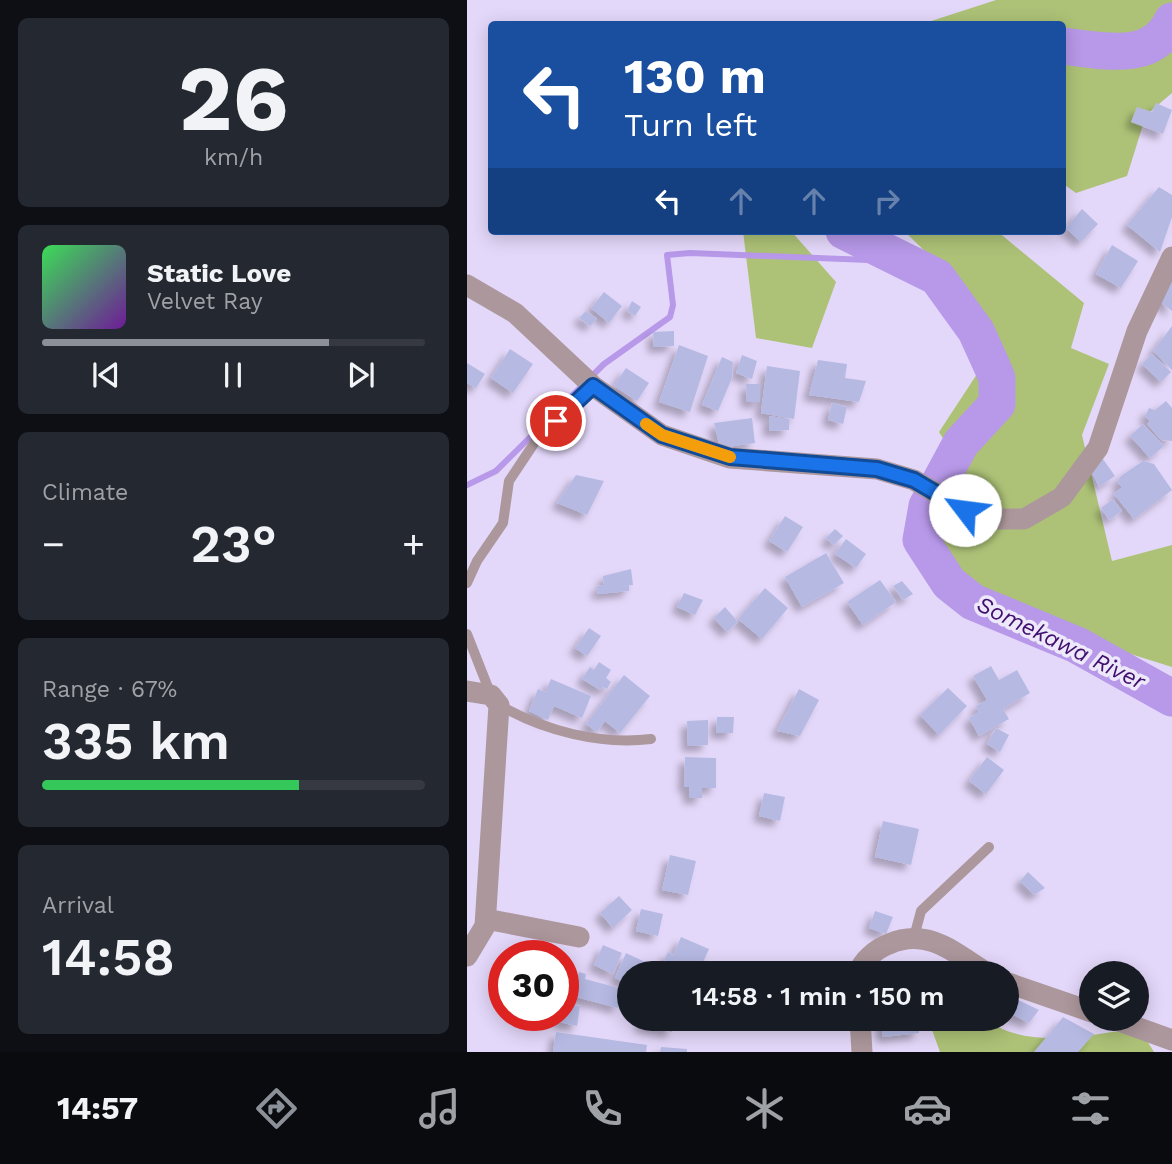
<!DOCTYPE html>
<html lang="en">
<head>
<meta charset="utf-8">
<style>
	body { margin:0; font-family:"Work Sans",sans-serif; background:#242831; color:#f1f3f6; height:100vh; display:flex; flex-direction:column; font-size:26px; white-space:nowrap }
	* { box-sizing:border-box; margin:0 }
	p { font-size:23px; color:#9ea1a6 }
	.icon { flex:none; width:38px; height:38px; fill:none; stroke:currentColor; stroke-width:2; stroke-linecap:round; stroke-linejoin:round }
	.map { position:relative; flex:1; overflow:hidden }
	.details { display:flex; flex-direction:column; gap:18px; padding:18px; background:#0d0f14; width:467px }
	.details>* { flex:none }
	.guide { position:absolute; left:21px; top:21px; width:578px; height:214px; border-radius:7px; box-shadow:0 4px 18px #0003; background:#1a4fa0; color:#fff; overflow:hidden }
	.tools { position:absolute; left:612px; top:961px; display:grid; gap:14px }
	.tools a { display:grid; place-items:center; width:70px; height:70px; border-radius:50%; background:#171b24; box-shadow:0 4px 18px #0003; font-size:35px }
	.speed { position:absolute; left:21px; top:940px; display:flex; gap:14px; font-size:35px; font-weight:700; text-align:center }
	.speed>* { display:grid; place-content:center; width:91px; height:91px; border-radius:50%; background:#171b24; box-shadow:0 4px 18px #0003; line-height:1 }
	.speed .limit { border:10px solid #d22; background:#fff; color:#111 }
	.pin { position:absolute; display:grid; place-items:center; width:60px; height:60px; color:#fff; margin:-30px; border:4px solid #fff; border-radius:50%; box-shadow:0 2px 7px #0007 }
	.me { position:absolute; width:77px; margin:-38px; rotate:300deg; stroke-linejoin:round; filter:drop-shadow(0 0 5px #0008) }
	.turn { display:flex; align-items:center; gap:24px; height:147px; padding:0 21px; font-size:32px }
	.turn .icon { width:91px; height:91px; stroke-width:2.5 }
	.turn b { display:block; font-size:49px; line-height:60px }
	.lanes { display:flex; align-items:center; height:66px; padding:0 21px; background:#0003; justify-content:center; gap:35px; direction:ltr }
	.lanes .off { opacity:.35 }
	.big { font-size:52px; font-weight:600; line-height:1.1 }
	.details .tile { flex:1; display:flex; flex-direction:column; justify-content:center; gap:10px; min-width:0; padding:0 24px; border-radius:10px; background:#242831 }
	.details .dial { align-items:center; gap:0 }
	.dial b { font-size:91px; line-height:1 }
	.song { display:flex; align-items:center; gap:21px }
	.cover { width:84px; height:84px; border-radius:10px; background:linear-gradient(135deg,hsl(130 70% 55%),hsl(280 70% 35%)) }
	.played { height:7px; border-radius:4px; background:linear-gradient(90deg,#8c9099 75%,#363941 75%) }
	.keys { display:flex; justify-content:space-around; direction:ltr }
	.heat { display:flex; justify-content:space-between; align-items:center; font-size:38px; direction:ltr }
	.charge { height:10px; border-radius:5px; background:linear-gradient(90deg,#34c759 67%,#363941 0) }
	.trip { position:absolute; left:150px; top:961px; width:402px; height:70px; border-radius:35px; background:#171b24; box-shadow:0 4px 18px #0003; font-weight:600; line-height:70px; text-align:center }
	.dock { display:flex; height:112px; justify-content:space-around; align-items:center; background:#090b0e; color:#9ea1a6 }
	.dock .icon { width:49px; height:49px }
	.dock .on { color:#8c9099 }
	.dock b { font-size:32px; color:#f1f3f6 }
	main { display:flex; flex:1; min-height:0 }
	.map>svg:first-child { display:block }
	.green { fill:#adc277 }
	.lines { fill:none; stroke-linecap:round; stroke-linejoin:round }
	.stream { stroke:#b798e9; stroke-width:6 }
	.river { stroke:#b798e9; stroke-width:37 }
	.building { fill:#b6bae3; filter:url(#shadow) }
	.lane { stroke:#ac979c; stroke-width:10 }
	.street { stroke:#ac979c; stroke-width:21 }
	.route-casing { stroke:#114b97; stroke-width:18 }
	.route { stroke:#1a73e8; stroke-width:12 }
	.slow { stroke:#f59e0b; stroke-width:12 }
	.labels { text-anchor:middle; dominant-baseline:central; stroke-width:7; stroke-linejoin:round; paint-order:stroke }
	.water-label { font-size:23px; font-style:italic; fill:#410f6f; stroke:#eee9fa }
</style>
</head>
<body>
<main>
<section class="details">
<div class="tile dial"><b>26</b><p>km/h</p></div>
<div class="tile">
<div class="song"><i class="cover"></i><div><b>Static Love</b><p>Velvet Ray</p></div></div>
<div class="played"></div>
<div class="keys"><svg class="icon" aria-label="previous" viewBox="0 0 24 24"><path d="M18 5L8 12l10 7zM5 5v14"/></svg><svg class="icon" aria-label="pause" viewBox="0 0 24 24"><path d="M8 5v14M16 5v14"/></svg><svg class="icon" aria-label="next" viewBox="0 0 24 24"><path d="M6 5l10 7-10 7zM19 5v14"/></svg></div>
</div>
<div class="tile"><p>Climate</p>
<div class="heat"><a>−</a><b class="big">23°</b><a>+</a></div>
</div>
<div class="tile"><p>Range · 67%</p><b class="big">335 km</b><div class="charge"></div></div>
<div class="tile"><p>Arrival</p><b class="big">14:58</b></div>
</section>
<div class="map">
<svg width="705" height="1052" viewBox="0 0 705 1052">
	<defs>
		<filter id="shadow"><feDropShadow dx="-6" dy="6" stdDeviation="3.5" flood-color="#0004"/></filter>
	</defs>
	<rect width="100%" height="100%" fill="#e4d8fa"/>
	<!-- green -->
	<g class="green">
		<path d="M529,0H705V93L679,115L660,176L609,193L595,183V24H455Z"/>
		<path d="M276,231H324L369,282L345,348L289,338Z"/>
		<path d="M437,231H530L617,303L604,348L642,364L615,435L645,561L705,545V667L638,646L506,584L485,558L468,526L487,456L472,432L512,371L497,289Z"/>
		<path d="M461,1019H520C557,1051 627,1034 672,1028L687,1052H473Z"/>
	</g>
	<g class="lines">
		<!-- stream -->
		<path class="stream" d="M0,485L29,471L137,364L203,317L206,305L200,255L223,253L401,260L406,246"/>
		<!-- river -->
		<g class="river">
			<path d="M595,46C634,50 685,64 705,21"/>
			<path d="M377,231L470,277L509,331L524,364L530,378V404L494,443L460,506L454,540L482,583L506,602L610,645L705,698"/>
		</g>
	</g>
	<!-- building -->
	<g class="building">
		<path d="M689,103L705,110L696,134L664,122L670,107L685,112Z"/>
		<path d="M692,187L705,195V217L693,252L660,225Z"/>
		<path d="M615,209L631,224L614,242L599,228Z"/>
		<path d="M645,245L671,261L654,288L629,274Z"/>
		<path d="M705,270V311L688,298Z"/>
		<path d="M137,292L155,306L142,323L124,308Z"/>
		<path d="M165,301L174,307L168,316L160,311Z"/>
		<path d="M119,311L130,319L123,326L112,318Z"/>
		<path d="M705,326V370L686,351Z"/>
		<path d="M207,331V346L187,347L186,332Z"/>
		<path d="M212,345L241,356L223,412L192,402Z"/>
		<path d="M43,349L66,364L46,393L24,378Z"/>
		<path d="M685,354L704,372L694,382L675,364Z"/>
		<path d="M275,355L290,361L285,379L269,373Z"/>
		<path d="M255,357L266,362L265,378L251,411L235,405Z"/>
		<path d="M351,360L380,364L378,378L399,381L392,402L342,395Z"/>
		<path d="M0,363L18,374L9,388L0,383Z"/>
		<path d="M300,366L333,371L327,419L294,413Z"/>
		<path d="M159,368L182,383L170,401L147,386Z"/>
		<path d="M279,384H293V402H280Z"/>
		<path d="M699,401L705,408V441L694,440L680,424L683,421L678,416L682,408L688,410Z"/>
		<path d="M365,403L380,407L376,424L361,420Z"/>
		<path d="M302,416L322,419V430L302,431Z"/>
		<path d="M285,418L288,443L253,448L247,423Z"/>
		<path d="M676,424L697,446L683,458L663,436Z"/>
		<path d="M636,459L648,476L632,487L623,468Z"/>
		<path d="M676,461L687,464L705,490L667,519L647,494L655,487L650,482L654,476Z"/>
		<path d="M109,475L137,481L120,515L90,503Z"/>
		<path d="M646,499L655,511L642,520L634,508Z"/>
		<path d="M318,516L336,527L320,552L302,541Z"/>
		<path d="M368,529L376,536L367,545L359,538Z"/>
		<path d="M379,539L399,554L389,568L368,554Z"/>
		<path d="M359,553L377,583L335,607L318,577Z"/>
		<path d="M164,569L166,585H162V591L131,594L130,586L137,585L136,576Z"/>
		<path d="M413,580L429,602L396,625L380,602Z"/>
		<path d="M435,581L446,594L436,600L426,586Z"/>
		<path d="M298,588L321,608L295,639L271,619Z"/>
		<path d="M217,593L236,600L228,615L210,607Z"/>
		<path d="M258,607L271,622L260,632L247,618Z"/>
		<path d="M122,628L134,636L120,656L108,648Z"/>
		<path d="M132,662L144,670L139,678L144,682L140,689L136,687L133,690L115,679L123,667L127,670Z"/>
		<path d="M524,666L532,680L550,670L563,693L536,709L542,719L512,736L502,718L512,712L509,706L520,700L506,676Z"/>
		<path d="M157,675L183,696L153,733L138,721L130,732L119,724Z"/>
		<path d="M84,679L124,696L115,718L87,706L81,720L62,711L71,689L78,692Z"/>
		<path d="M481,688L500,706L472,735L453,715Z"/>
		<path d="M332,689L352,700L333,736L310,731Z"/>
		<path d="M250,717H267L266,733H249Z"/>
		<path d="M241,720V745L221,746L220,721Z"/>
		<path d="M529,728L542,735L533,752L520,744Z"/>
		<path d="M218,757L249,758V788H235V798H222V787H217Z"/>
		<path d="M520,757L537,770L519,794L502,781Z"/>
		<path d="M297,793L318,797L313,821L292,816Z"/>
		<path d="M416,821L452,829L444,865L408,857Z"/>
		<path d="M203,855L229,861L221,895L195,890Z"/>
		<path d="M561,872L578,888L567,895L553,881Z"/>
		<path d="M152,896L165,910L146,928L133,913Z"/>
		<path d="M174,909L196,914L191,936L169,931Z"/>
		<path d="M408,911L426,917L419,934L402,928Z"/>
		<path d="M214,937L242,949L231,973H198L203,963L197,960L201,952L206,955Z"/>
		<path d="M63,941L74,943L70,956H59Z"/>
		<path d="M77,944L94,949L93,956H73Z"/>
		<path d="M136,945L155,953L146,974L127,965Z"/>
		<path d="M159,953L193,969L191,973H163V985L148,978Z"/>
		<path d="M112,972L119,974L118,979L156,989L151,1008L105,996Z"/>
		<path d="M545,997L572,1010L562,1023L541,1012Z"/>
		<path d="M96,1004L113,1006L110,1026L92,1022L93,1015H96Z"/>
		<path d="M596,1017L627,1034L611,1052H567Z"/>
		<path d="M175,1018H207L205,1032L174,1026Z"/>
		<path d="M414,1018H450L452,1033L416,1037Z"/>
		<path d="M89,1032L180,1045L179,1052H86Z"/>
		<path d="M194,1047L220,1049V1052H193Z"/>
	</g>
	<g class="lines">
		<!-- lane -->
		<g class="lane">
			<path d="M0,583L10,561L36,523L42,481L70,439L126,386"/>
			<path d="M0,634L24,695"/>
			<path d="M32,705C77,731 133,745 184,739"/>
			<path d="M447,937L454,911L522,847"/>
		</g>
		<!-- street -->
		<g class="street">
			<path d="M0,285L48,313L126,386L195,435L263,458L410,469L447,480L498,510L529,519H557L595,497L631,448L670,331L705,257"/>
			<path d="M0,691L24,695L32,705L18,926L0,956"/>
			<path d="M19,919L112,937"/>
			<path d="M391,973C396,960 409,949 422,944C461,927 488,953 520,973"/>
			<path d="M541,983L625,1012"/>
			<path d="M393,1018L395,1052"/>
			<path d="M644,1018L705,1040"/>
		</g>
	</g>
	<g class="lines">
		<defs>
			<path id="route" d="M89,421L126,386L195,435L263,457L410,469L447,480L498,510"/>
		</defs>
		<!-- route casing -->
		<use href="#route" class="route-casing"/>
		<!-- route -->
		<use href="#route" class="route"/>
		<!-- slow -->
		<path class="slow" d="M179,424L195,435L263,457"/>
	</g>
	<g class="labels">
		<!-- water labels -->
		<g class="water-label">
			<text transform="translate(594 643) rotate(26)">Somekawa River</text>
		</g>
	</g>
</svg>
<div class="tools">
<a><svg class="icon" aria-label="layers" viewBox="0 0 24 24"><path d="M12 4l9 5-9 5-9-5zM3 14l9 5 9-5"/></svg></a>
</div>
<div class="speed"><div class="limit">30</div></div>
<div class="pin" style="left:89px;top:421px;background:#d93025"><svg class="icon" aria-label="arrive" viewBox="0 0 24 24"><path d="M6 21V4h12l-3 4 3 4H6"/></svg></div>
<svg class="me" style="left:498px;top:510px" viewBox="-20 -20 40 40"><circle r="19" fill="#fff"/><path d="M0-13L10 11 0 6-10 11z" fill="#1a73e8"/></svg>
<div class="trip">14:58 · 1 min · 150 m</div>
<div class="guide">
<div class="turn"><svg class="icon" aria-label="left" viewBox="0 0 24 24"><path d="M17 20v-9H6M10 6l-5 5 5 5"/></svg><div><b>130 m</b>Turn left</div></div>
<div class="lanes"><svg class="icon" aria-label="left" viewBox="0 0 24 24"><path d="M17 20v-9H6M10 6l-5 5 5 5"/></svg><svg class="icon off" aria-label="ahead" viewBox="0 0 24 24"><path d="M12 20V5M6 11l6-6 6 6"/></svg><svg class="icon off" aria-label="ahead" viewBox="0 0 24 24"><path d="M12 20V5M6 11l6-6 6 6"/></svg><svg class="icon off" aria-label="right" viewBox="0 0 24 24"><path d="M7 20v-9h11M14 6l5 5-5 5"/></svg></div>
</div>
</div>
</main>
<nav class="dock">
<b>14:57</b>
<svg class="icon on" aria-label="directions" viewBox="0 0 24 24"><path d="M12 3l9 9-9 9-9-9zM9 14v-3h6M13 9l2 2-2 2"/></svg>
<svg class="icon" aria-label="music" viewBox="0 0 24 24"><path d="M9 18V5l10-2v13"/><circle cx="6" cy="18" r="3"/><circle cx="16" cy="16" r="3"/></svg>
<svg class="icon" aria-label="phone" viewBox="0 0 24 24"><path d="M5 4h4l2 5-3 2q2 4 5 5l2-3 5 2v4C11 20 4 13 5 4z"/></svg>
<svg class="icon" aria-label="climate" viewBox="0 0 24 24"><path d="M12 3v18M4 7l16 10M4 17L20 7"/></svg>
<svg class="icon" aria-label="car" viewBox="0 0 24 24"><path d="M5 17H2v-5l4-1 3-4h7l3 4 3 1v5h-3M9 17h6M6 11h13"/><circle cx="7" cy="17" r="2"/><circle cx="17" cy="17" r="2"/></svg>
<svg class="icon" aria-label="filters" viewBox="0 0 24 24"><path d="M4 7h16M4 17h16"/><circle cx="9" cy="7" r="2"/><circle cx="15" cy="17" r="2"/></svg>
</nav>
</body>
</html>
